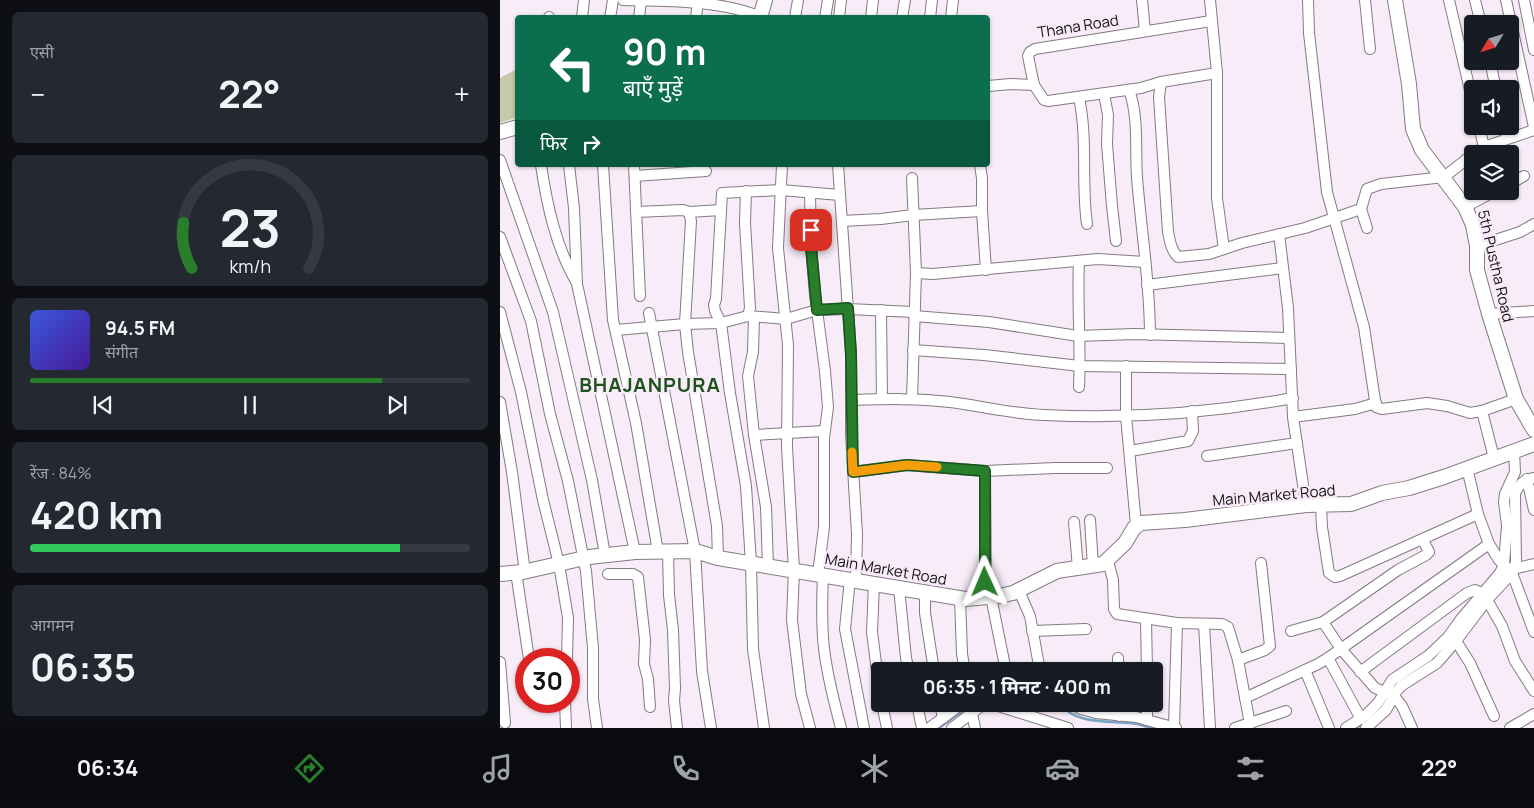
<!DOCTYPE html>
<html lang="hi">
<head>
<meta charset="utf-8">
<style>
	body { margin:0; font-family:Manrope,"Noto Sans Devanagari",sans-serif; background:#242831; color:#f1f3f6; height:100vh; display:flex; flex-direction:column; font-size:19px; white-space:nowrap }
	* { box-sizing:border-box; margin:0 }
	p { font-size:16px; color:#9ea1a6 }
	.icon { flex:none; width:28px; height:28px; fill:none; stroke:currentColor; stroke-width:2; stroke-linecap:round; stroke-linejoin:round }
	.map { position:relative; flex:1; overflow:hidden }
	.details { display:flex; flex-direction:column; gap:12px; padding:12px; background:#0d0f14; width:500px }
	.details>* { flex:none }
	.hud { position:absolute; left:15px; top:15px; width:475px; height:152px; border-radius:5px; box-shadow:0 1px 4px #0004; background:#0b6e4f; color:#fff; overflow:hidden }
	.needle { width:32px; rotate:232deg }
	.buttons { position:absolute; left:964px; top:15px; display:grid; gap:10px }
	.buttons a { display:grid; place-items:center; width:55px; height:55px; border-radius:5px; background:#171b24; box-shadow:0 1px 4px #0004; font-size:25px }
	.speed { position:absolute; left:15px; top:648px; display:flex; gap:10px; font-size:25px; font-weight:700; text-align:center }
	.speed>* { display:grid; place-content:center; width:65px; height:65px; border-radius:50%; background:#171b24; box-shadow:0 1px 4px #0004; line-height:1 }
	.speed .limit { border:8px solid #d22; background:#fff; color:#111 }
	.pin { position:absolute; display:grid; place-items:center; width:42px; height:42px; color:#fff; margin:-21px; border-radius:10px; box-shadow:0 2px 8px #0006 }
	.me { position:absolute; width:55px; margin:-28px; rotate:359deg; stroke-linejoin:round; filter:drop-shadow(0 0 4px #0008) }
	.turn { display:flex; align-items:center; gap:18px; height:105px; padding:0 25px; font-size:22px }
	.turn .icon { width:65px; height:65px; stroke-width:2.5 }
	.turn b { display:block; font-size:35px; line-height:42px }
	.then { display:flex; align-items:center; height:48px; padding:0 25px; background:#0003; gap:10px; font-size:19px }
	.big { font-size:38px; font-weight:700; line-height:1.1 }
	.details .card { flex:1; display:flex; flex-direction:column; justify-content:center; gap:8px; min-width:0; padding:0 18px; border-radius:8px; background:#242831 }
	.details .dial { align-items:center; gap:0 }
	.dial svg { height:130px; overflow:visible; fill:none; stroke:#363941; stroke-width:7; stroke-linecap:round; text-anchor:middle }
	.dial text { fill:#f1f3f6; stroke:none }
	.song { display:flex; align-items:center; gap:15px }
	.cover { width:60px; height:60px; border-radius:8px; background:linear-gradient(135deg,hsl(230 70% 55%),hsl(260 70% 35%)) }
	.played { height:5px; border-radius:2px; background:linear-gradient(90deg,#287e2b 80%,#363941 80%) }
	.keys { display:flex; justify-content:space-around; direction:ltr }
	.heat { display:flex; justify-content:space-between; align-items:center; font-size:28px; direction:ltr }
	.charge { height:8px; border-radius:4px; background:linear-gradient(90deg,#34c759 84%,#363941 0) }
	.trip { position:absolute; left:371px; top:662px; width:292px; height:50px; border-radius:5px; background:#171b24; box-shadow:0 1px 4px #0004; font-weight:700; line-height:50px; text-align:center }
	.tab-bar { display:flex; height:80px; justify-content:space-around; align-items:center; background:#090b0e; color:#9ea1a6 }
	.tab-bar .icon { width:35px; height:35px }
	.tab-bar .on { color:#287e2b }
	.tab-bar b { font-size:22px; color:#f1f3f6 }
	main { display:flex; flex:1; min-height:0 }
	.map>svg:first-child { display:block }
	.green { fill:#c7caa8 }
	.lines { fill:none; stroke-linecap:round; stroke-linejoin:round }
	.stream { stroke:#7ba5c4; stroke-width:2.5 }
	.street-casing { stroke:#837a84; stroke-width:12 }
	.secondary-casing { stroke:#837a84; stroke-width:16 }
	.street { stroke:#fff; stroke-width:10 }
	.secondary { stroke:#fff; stroke-width:14 }
	.route-casing { stroke:#1a521c; stroke-width:12 }
	.route { stroke:#287e2b; stroke-width:9 }
	.slow { stroke:#f59e0b; stroke-width:9 }
	.labels { text-anchor:middle; dominant-baseline:central; stroke-width:5; stroke-linejoin:round; paint-order:stroke }
	.street-label { font-size:15px; fill:#131013; stroke:#f7ecf7 }
	.district-label { font-size:20px; font-weight:bold; letter-spacing:1px; fill:#1d521d; stroke:#f7ecf7 }
</style>
</head>
<body>
<main>
<section class="details">
<div class="card"><p>एसी</p>
<div class="heat"><a>−</a><b class="big">22°</b><a>+</a></div>
</div>
<div class="card dial"><svg viewBox="0 0 100 80">
<path d="M14 69A42 42 0 1 1 86 69"/>
<path d="M14 69A42 42 0 0 1 9 41" stroke="#287e2b"/>
<text x="50" y="56" font-size="32" font-weight="700">23</text>
<text x="50" y="72" font-size="11">km/h</text>
</svg></div>
<div class="card">
<div class="song"><i class="cover"></i><div><b>94.5 FM</b><p>संगीत</p></div></div>
<div class="played"></div>
<div class="keys"><svg class="icon" aria-label="previous" viewBox="0 0 24 24"><path d="M18 5L8 12l10 7zM5 5v14"/></svg><svg class="icon" aria-label="pause" viewBox="0 0 24 24"><path d="M8 5v14M16 5v14"/></svg><svg class="icon" aria-label="next" viewBox="0 0 24 24"><path d="M6 5l10 7-10 7zM19 5v14"/></svg></div>
</div>
<div class="card"><p>रेंज · 84%</p><b class="big">420 km</b><div class="charge"></div></div>
<div class="card"><p>आगमन</p><b class="big">06:35</b></div>
</section>
<div class="map">
<svg width="1034" height="728" viewBox="0 0 1034 728">
	<rect width="100%" height="100%" fill="#f7ecf7"/>
	<!-- green -->
	<path class="green" d="M17,69V117L0,123V78Z"/>
	<g class="lines">
		<!-- stream -->
		<g class="stream">
			<path d="M910,674L927,663L940,652"/>
			<path d="M561,704C575,726 615,720 637,724C642,725 647,727 652,728"/>
			<path d="M439,728L468,707"/>
			<path d="M856,728L865,723"/>
		</g>
		<defs>
			<g id="street">
				<path d="M123,0C164,1 223,0 260,17"/>
				<path d="M642,0L645,31"/>
				<path d="M710,0L717,73V198L724,249"/>
				<path d="M808,0L809,33L827,192L864,327L876,407L882,409L927,403L947,406L970,413L982,411L1016,399"/>
				<path d="M865,0L870,49"/>
				<path d="M949,0L972,99"/>
				<path d="M975,0L981,24"/>
				<path d="M1006,0L1034,127"/>
				<path d="M1024,0L1034,50"/>
				<path d="M49,17V18"/>
				<path d="M82,18L84,0"/>
				<path d="M110,18L113,0"/>
				<path d="M139,18L141,1"/>
				<path d="M196,18L198,0"/>
				<path d="M295,18L298,0"/>
				<path d="M325,18L328,0"/>
				<path d="M339,18L341,0"/>
				<path d="M371,18L373,0"/>
				<path d="M402,18L405,0"/>
				<path d="M430,18L432,0"/>
				<path d="M451,18L453,0"/>
				<path d="M990,61L996,89"/>
				<path d="M661,82L659,97L668,232C670,241 671,250 678,257L709,254L742,243L805,228L861,209L867,189L881,184L944,177L972,155"/>
				<path d="M534,85L528,56L530,52L535,49L711,21"/>
				<path d="M534,85L544,100L548,101L641,88L661,82L717,73"/>
				<path d="M488,86L511,84L534,85"/>
				<path d="M629,90C639,117 635,149 637,177C641,230 650,282 650,335"/>
				<path d="M604,94L608,115L607,144L612,206L616,241"/>
				<path d="M579,98C588,139 581,182 587,224"/>
				<path d="M979,126L984,147"/>
				<path d="M1005,126L1007,138"/>
				<path d="M974,154L984,147L1034,130"/>
				<path d="M0,160L53,312L92,480L105,555"/>
				<path d="M41,165C47,205 56,248 77,283"/>
				<path d="M69,165L74,208L77,284L135,552"/>
				<path d="M103,165L113,320L136,423L158,552"/>
				<path d="M134,165L140,296"/>
				<path d="M282,165L278,248L288,345L287,447L294,570L292,620L301,694L310,728"/>
				<path d="M338,165L351,354V435L357,534L356,580"/>
				<path d="M480,165L482,178V211L486,270"/>
				<path d="M135,176L206,171"/>
				<path d="M412,178L416,273L412,399"/>
				<path d="M1010,184L1024,176"/>
				<path d="M246,191L245,223L250,308L248,316"/>
				<path d="M310,193L311,247L315,295L325,371L328,407L324,438V527L318,574"/>
				<path d="M965,207L995,191"/>
				<path d="M861,209L867,228"/>
				<path d="M136,212L183,210L189,212L191,221L185,324L188,352L217,526L218,558"/>
				<path d="M189,212L221,210"/>
				<path d="M342,221L381,219L413,215L482,211"/>
				<path d="M779,234L788,308L793,417L806,505"/>
				<path d="M0,237L31,321L50,414L68,481L86,571L93,648V699L97,728"/>
				<path d="M977,246L1020,232L1034,224"/>
				<path d="M579,261C577,303 581,345 579,387"/>
				<path d="M416,273L433,274L598,259L645,262"/>
				<path d="M647,285L783,268"/>
				<path d="M381,310L382,399"/>
				<path d="M0,312L21,392L43,500L59,564L68,618L67,659"/>
				<path d="M149,313L195,551L202,671L211,728"/>
				<path d="M989,314L1034,311"/>
				<path d="M414,316L489,322L578,336L634,334L788,338"/>
				<path d="M254,317L253,352L248,376L254,435L266,507L268,566"/>
				<path d="M116,330L185,324L221,323L248,316L286,319L317,310L348,309L414,312"/>
				<path d="M413,350L484,355L580,366L791,369"/>
				<path d="M626,366V416L636,525"/>
				<path d="M352,400C385,399 417,398 450,402C481,406 513,414 544,415C625,419 712,413 793,398"/>
				<path d="M0,402L12,472L24,565L23,572"/>
				<path d="M982,411L994,458"/>
				<path d="M793,417L855,409L876,403"/>
				<path d="M254,435L324,431"/>
				<path d="M630,451L688,441L693,431L692,411"/>
				<path d="M707,456L797,443"/>
				<path d="M967,468L978,514L989,544L999,560L1012,573L1034,632"/>
				<path d="M485,471L486,597"/>
				<path d="M353,472L407,465L485,471L555,468H607"/>
				<path d="M1027,479L1034,510"/>
				<path d="M821,505L822,527L829,573L835,577L840,576L978,514"/>
				<path d="M590,520L593,566"/>
				<path d="M574,522L578,568"/>
				<path d="M168,552L169,595L173,630L175,688L174,701L177,728"/>
				<path d="M608,561L613,580L614,609L617,614L677,623L722,624L728,627L738,660L750,724"/>
				<path d="M1013,569L1034,564"/>
				<path d="M16,572L29,659"/>
				<path d="M108,574H133L138,577L145,640L144,664L148,679L150,707"/>
				<path d="M323,575C322,599 321,624 324,648C327,675 334,702 341,728"/>
				<path d="M350,579L345,629L364,728"/>
				<path d="M374,584L372,632L380,695"/>
				<path d="M399,588L406,658L409,671"/>
				<path d="M519,591L530,616L540,671"/>
				<path d="M425,593V613L434,671"/>
				<path d="M491,597L506,671"/>
				<path d="M460,598L462,654L465,671"/>
				<path d="M987,600L1002,626L1015,661L1034,691"/>
				<path d="M646,620L647,671"/>
				<path d="M823,622L841,649L875,688L894,696L902,706L912,728"/>
				<path d="M704,624L710,728"/>
				<path d="M532,631L586,629"/>
				<path d="M791,631L823,622L898,570L926,555L929,552L923,540"/>
				<path d="M956,641L970,663L994,716"/>
				<path d="M618,658V671"/>
				<path d="M828,658L861,719"/>
				<path d="M738,660L765,650L770,646L761,563"/>
				<path d="M0,662L5,723"/>
				<path d="M805,670L829,728"/>
				<path d="M860,672L967,593L975,590L982,593"/>
				<path d="M745,698L818,664L828,658L989,544"/>
				<path d="M65,701L66,728"/>
				<path d="M382,704L387,728"/>
				<path d="M417,704L422,728"/>
				<path d="M440,704L443,718"/>
				<path d="M470,704L475,728"/>
				<path d="M492,704L568,728"/>
				<path d="M572,704L581,709L596,713L636,717L676,728"/>
				<path d="M619,704V716"/>
				<path d="M647,704V720"/>
				<path d="M674,727L677,623"/>
				<path d="M264,728L253,649L251,563L246,486L230,393L221,323L215,311L214,305L216,299L222,193L281,190L340,195"/>
				<path d="M429,728L462,704"/>
				<path d="M452,728L484,704"/>
				<path d="M735,728L786,711"/>
				<path d="M846,728L866,715L878,703L892,680L928,656L948,637L961,619L1000,573L1004,565L1007,525L1004,502L1005,494L1015,472L1014,451"/>
				<path d="M866,728L886,710L896,692L901,686L937,663L956,641L987,600L1012,573L1016,562L1015,493C1020,483 1024,480 1034,478"/>
				<path d="M1010,728L1034,714"/>
			</g>
			<g id="secondary">
				<path d="M895,0L909,84L913,129L922,150L965,207L973,225L977,246V270L989,314L1016,399L1034,430"/>
				<path d="M260,18L265,0"/>
				<path d="M0,132L18,127"/>
				<path d="M0,574L23,572L89,557L135,552L195,551L218,558L465,599L499,596L513,593L557,571L603,564L625,543L634,528L641,523L685,520L806,505L851,504L882,493L909,488L944,477L1034,444"/>
			</g>
		</defs>
		<!-- street casing -->
		<use href="#street" class="street-casing"/>
		<!-- secondary casing -->
		<use href="#secondary" class="secondary-casing"/>
		<!-- street -->
		<use href="#street" class="street"/>
		<!-- secondary -->
		<use href="#secondary" class="secondary"/>
	</g>
	<g class="lines">
		<defs>
			<path id="route" d="M311,230V247L317,310L348,308L351,354L353,472L407,465L485,471V582"/>
		</defs>
		<!-- route casing -->
		<use href="#route" class="route-casing"/>
		<!-- route -->
		<use href="#route" class="route"/>
		<!-- slow -->
		<path class="slow" d="M352,452L353,472L407,465L437,467"/>
	</g>
	<g class="labels">
		<!-- street labels -->
		<g class="street-label">
			<text transform="translate(578 26) rotate(-9)">Thana Road</text>
			<text transform="translate(996 266) rotate(77)">5th Pustha Road</text>
			<text transform="translate(774 495) rotate(-5)">Main Market Road</text>
			<text transform="translate(386 569) rotate(10)">Main Market Road</text>
		</g>
		<!-- district labels -->
		<g class="district-label">
			<text x="150" y="384">BHAJANPURA</text>
		</g>
	</g>
</svg>
<div class="buttons">
<a><svg class="needle" viewBox="-14 -14 28 28"><path d="M0-13l5 13h-10z" fill="#e53935"/><path d="M0 13l5-13h-10z" fill="#9ea1a6"/></svg></a>
<a><svg class="icon" aria-label="sound" viewBox="0 0 24 24"><path d="M4 9h4l5-4v14l-5-4H4zM17 9q2 3 0 6"/></svg></a>
<a><svg class="icon" aria-label="layers" viewBox="0 0 24 24"><path d="M12 4l9 5-9 5-9-5zM3 14l9 5 9-5"/></svg></a>
</div>
<div class="speed"><div class="limit">30</div></div>
<div class="pin" style="left:311px;top:230px;background:#d93025"><svg class="icon" aria-label="arrive" viewBox="0 0 24 24"><path d="M6 21V4h12l-3 4 3 4H6"/></svg></div>
<svg class="me" style="left:485px;top:582px" viewBox="-20 -20 40 40"><path d="M0-17L14 15 0 8-14 15z" fill="#287e2b" stroke="#fff" stroke-width="4"/></svg>
<div class="trip">06:35 · 1 मिनट · 400 m</div>
<div class="hud">
<div class="turn"><svg class="icon" aria-label="left" viewBox="0 0 24 24"><path d="M17 20v-9H6M10 6l-5 5 5 5"/></svg><div><b>90 m</b>बाएँ मुड़ें</div></div>
<div class="then">फिर<svg class="icon" aria-label="right" viewBox="0 0 24 24"><path d="M7 20v-9h11M14 6l5 5-5 5"/></svg></div>
</div>
</div>
</main>
<nav class="tab-bar">
<b>06:34</b>
<svg class="icon on" aria-label="directions" viewBox="0 0 24 24"><path d="M12 3l9 9-9 9-9-9zM9 14v-3h6M13 9l2 2-2 2"/></svg>
<svg class="icon" aria-label="music" viewBox="0 0 24 24"><path d="M9 18V5l10-2v13"/><circle cx="6" cy="18" r="3"/><circle cx="16" cy="16" r="3"/></svg>
<svg class="icon" aria-label="phone" viewBox="0 0 24 24"><path d="M5 4h4l2 5-3 2q2 4 5 5l2-3 5 2v4C11 20 4 13 5 4z"/></svg>
<svg class="icon" aria-label="climate" viewBox="0 0 24 24"><path d="M12 3v18M4 7l16 10M4 17L20 7"/></svg>
<svg class="icon" aria-label="car" viewBox="0 0 24 24"><path d="M5 17H2v-5l4-1 3-4h7l3 4 3 1v5h-3M9 17h6M6 11h13"/><circle cx="7" cy="17" r="2"/><circle cx="17" cy="17" r="2"/></svg>
<svg class="icon" aria-label="filters" viewBox="0 0 24 24"><path d="M4 7h16M4 17h16"/><circle cx="9" cy="7" r="2"/><circle cx="15" cy="17" r="2"/></svg>
<b>22°</b>
</nav>
</body>
</html>
